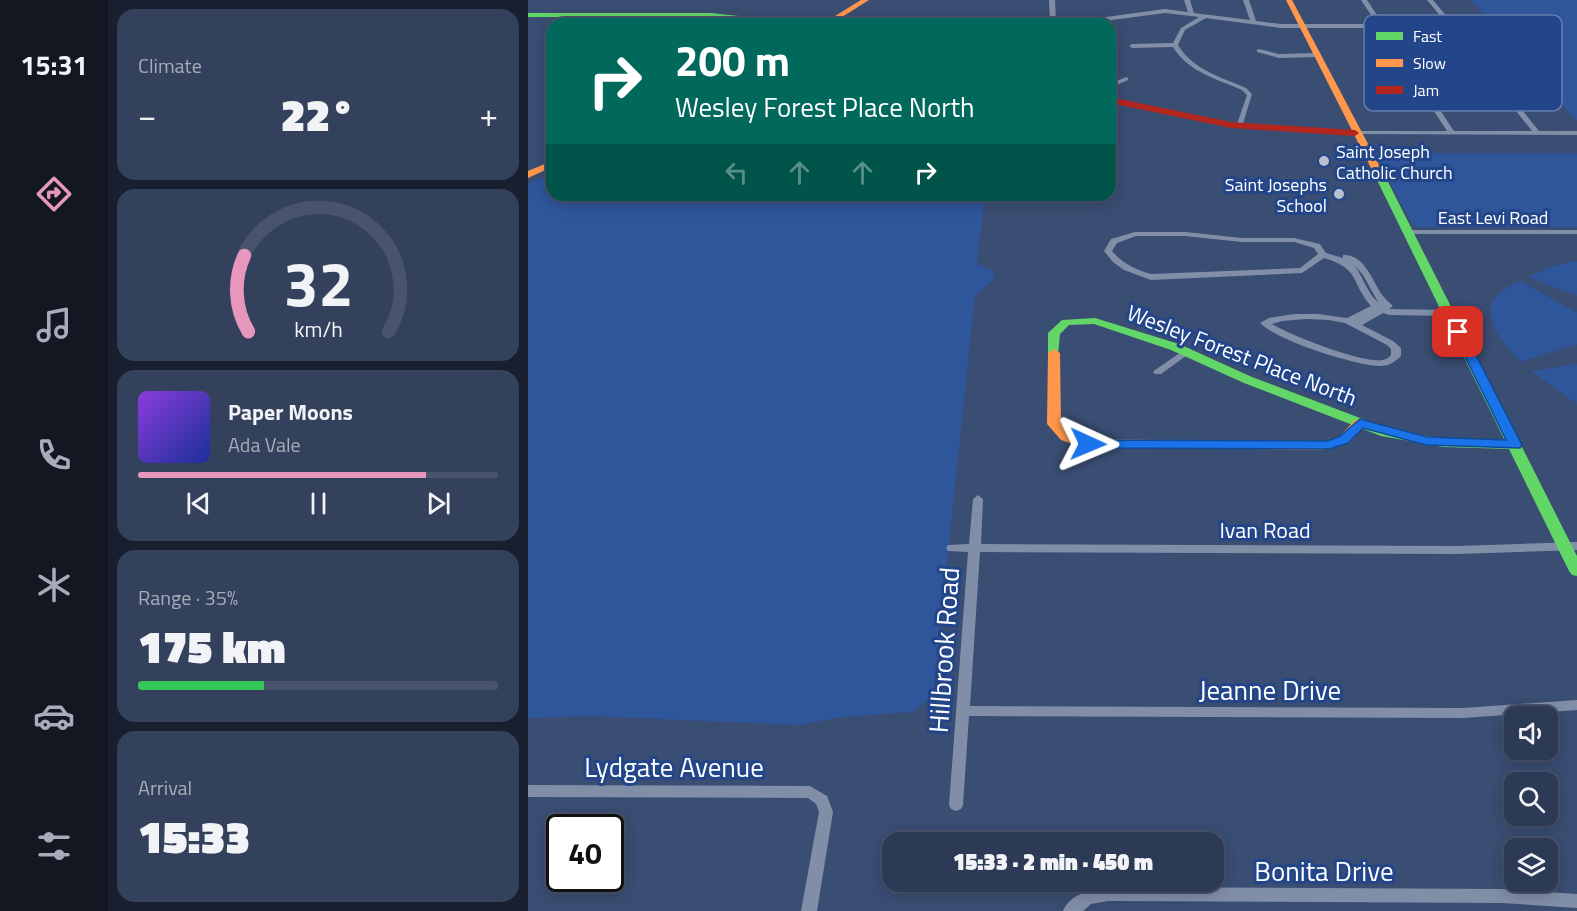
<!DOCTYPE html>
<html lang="en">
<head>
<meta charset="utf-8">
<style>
	body { margin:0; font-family:"Titillium Web",sans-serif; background:#34415c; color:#f1f3f6; height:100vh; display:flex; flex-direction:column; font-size:22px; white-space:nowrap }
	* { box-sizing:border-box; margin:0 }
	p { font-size:20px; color:#a6adb9 }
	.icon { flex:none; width:33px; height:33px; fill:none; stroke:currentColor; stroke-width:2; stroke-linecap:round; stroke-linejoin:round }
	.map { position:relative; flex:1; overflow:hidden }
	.panel { display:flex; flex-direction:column; gap:9px; padding:9px; background:#18202f; width:420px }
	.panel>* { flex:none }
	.guide { position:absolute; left:18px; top:18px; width:570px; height:183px; border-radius:18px; box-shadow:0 3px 15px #0003,0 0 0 2px #48546c; background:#00695c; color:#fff; overflow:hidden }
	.tools { position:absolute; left:976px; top:706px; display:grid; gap:12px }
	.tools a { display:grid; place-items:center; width:54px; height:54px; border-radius:12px; background:#2c3a56; box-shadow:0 3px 15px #0003,0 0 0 2px #48546c; font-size:30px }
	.speed { position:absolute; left:18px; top:814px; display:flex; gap:12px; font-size:30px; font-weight:700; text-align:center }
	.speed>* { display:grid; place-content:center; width:78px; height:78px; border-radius:50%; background:#2c3a56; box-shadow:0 3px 15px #0003,0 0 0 2px #48546c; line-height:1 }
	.speed .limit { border:3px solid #111; border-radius:9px; background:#fff; color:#111 }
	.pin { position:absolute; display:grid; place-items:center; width:51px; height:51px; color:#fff; margin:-26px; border-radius:12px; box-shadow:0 3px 9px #0006 }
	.me { position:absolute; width:66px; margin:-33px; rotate:91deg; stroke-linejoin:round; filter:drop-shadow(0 0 4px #0008) }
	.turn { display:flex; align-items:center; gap:21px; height:126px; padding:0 30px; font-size:27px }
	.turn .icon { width:78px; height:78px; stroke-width:2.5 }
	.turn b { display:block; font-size:42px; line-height:51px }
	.lanes { display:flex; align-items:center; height:57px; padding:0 30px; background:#0003; justify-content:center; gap:30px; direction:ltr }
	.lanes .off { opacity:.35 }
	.big { font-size:45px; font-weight:800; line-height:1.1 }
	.panel .card { flex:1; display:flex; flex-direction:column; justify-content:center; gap:9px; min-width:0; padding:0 21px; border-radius:18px; background:#34415c }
	.panel .dial { align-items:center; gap:0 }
	.dial svg { height:156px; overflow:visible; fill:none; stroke:#48546c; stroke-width:7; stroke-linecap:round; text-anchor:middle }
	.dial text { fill:#f1f3f6; stroke:none }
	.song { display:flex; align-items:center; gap:18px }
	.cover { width:72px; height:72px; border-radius:9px; background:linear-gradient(135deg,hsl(270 70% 55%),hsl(230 70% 35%)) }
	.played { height:6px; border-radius:3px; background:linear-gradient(90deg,#e797bd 80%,#48546c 80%) }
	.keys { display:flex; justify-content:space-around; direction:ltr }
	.heat { display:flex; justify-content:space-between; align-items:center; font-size:33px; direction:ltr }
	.charge { height:9px; border-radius:4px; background:linear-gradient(90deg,#34c759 35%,#48546c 0) }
	.trip { position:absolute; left:354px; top:832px; width:342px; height:60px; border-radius:18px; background:#2c3a56; box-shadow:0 3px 15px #0003,0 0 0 2px #48546c; font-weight:800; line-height:60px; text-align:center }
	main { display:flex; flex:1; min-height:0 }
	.menu { display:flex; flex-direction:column; width:108px; justify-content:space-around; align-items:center; background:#121722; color:#a6adb9 }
	.menu .icon { width:42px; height:42px }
	.menu .on { color:#e797bd }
	.menu b { font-size:27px; color:#f1f3f6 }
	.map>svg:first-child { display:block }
	.green { fill:#2f559b }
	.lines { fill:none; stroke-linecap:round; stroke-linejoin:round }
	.street { fill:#818ea7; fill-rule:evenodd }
	.fast { fill:#63d668; fill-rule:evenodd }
	.slow { fill:#ff974d; fill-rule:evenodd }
	.jam { fill:#b3261e; fill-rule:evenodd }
	.route { fill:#1a73e8; stroke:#114b97; stroke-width:1.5 }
	.poi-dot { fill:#bac1ce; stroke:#234589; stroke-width:2 }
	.labels { text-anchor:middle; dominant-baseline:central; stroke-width:6; stroke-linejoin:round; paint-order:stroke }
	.far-poi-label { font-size:18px; fill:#fff; stroke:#234589; text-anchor:start }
	.far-street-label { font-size:18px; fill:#fff; stroke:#234589 }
	.street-label { font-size:22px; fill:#fff; stroke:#234589 }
	.near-street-label { font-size:27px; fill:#fff; stroke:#234589 }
	.key { fill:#234589; stroke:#657dac; stroke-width:1.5 }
	.key-label { font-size:16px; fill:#fff }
</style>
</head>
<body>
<main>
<nav class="menu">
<b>15:31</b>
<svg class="icon on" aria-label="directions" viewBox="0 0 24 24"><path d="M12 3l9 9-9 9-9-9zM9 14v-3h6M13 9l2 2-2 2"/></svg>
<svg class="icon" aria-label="music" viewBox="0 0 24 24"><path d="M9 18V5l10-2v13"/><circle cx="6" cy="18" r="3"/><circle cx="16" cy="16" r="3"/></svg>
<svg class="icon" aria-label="phone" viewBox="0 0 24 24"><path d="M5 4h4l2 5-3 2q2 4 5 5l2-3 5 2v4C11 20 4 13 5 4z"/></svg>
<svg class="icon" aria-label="climate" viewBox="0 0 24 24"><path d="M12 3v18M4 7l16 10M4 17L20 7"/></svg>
<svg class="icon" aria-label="car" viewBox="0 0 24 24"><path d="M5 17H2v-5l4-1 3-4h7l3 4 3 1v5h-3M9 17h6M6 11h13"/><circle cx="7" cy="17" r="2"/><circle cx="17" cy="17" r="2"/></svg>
<svg class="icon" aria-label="filters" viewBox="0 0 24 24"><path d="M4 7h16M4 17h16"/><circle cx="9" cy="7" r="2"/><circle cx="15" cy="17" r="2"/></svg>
</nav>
<section class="panel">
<div class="card"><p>Climate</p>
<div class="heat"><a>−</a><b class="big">22°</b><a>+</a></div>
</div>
<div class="card dial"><svg viewBox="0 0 100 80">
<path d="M14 69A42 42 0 1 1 86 69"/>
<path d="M14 69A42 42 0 0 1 12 30" stroke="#e797bd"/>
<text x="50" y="56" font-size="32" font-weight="700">32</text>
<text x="50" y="72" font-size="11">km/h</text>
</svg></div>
<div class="card">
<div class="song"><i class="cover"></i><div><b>Paper Moons</b><p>Ada Vale</p></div></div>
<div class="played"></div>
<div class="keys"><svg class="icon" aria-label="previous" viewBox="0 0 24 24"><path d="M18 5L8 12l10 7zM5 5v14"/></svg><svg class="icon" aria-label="pause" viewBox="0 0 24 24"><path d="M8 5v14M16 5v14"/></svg><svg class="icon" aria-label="next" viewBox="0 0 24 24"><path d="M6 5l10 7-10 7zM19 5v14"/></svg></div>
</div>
<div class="card"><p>Range · 35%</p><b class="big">175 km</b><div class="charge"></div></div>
<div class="card"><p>Arrival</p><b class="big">15:33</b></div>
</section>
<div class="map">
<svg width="1049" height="911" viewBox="0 0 1049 911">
	<rect width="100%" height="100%" fill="#3a4d72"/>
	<!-- green -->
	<g class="green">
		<path d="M943,0H1049V121Z"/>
		<path d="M846,153H1049V227H886Z"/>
		<path d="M24,173V195H457L449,261L450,265L467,271L464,281L447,296L405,696L385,712L314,717L272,725L61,716L0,718V184Z"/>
		<path d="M1049,261V296L1000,277L1024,266Z"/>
		<path d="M993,281L1049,313V344L993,362C964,333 942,300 993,281Z"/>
		<path d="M1049,364V404L1003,371Z"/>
	</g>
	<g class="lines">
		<!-- street -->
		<g class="street">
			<path d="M521,0H527L528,22L549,21L637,9L660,12L656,0H662L666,13L722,20L715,0H721L728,21L753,24H849L833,0H839L855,24H919L899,0H905L925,24L959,25V27L957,28H927L1011,131H1049V135L825,134L824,133L827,131H919L851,28H753L678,18L657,30L650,45C665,70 693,77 718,88L724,94L714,127L709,128L708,127L719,95L714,90C689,79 660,72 645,47L604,48L601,46L604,44L645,43L653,28L671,17L637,13L554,24H522ZM857,28H921L1004,131H926Z"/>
			<path d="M731,49L751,54L788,53L791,55L788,57L751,58L729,52V50Z"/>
			<path d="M598,77L600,78V80L582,88V84Z"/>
			<rect x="878" y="230" width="171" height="4"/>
			<path d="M607,232H657L714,238H766L792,244L798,253L815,258V255C837,254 844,281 855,296C858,300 862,303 865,306L861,309L921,310L925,313L921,316L861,315L855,313L834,325L865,341L873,348V356C867,362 861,366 852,366C826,365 750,341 732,323L741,318L766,314H790L819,318L843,306C822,282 833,269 796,258L774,273L623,280L596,270L585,262L576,251L583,239ZM608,236H657L714,242H766L786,248L790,254L772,268L623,274C608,270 594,263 584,251L589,243ZM826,265L835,275L850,302C840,295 835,276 826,265ZM778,319L801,320L817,323L859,345L863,349V355C860,358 859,359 855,360C835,364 762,335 744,324L754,321Z"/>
			<path d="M659,348L662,349L664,351L662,353L633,374H627L625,372L627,370Z"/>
			<path d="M450,495L455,499L453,544L930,546L1049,542V550L930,554L452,552L442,706L935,708L1049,700V710L935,718L441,716L435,805L433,809L428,811L423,809L421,805L440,552L420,551L418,548L420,545L441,544L445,499Z"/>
			<path d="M0,785L282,786L299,796L305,812L289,911H273L291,812L288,804L280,798L0,797Z"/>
			<path d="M580,887L974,889L1049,894V908L974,903L580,901L563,904L555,911H535C543,893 563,890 580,887Z"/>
		</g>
		<!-- fast -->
		<g class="fast">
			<path d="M0,13H183L267,22L271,24H247L183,17H0Z"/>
			<path d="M852,173L857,176L1049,556V576L1044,575L1041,571L981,449L915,447L853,436L716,383L643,350L566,324L541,325L532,334L530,356L526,357L520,353V333L534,320L567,318L651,344L724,377L861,429L915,439L977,441L847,176Z"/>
		</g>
		<!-- slow -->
		<g class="slow">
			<path d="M333,0H341L303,24H294Z"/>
			<path d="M758,0H764L857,176L855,178L847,176Z"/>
			<path d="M24,161V167L0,178V171Z"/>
			<path d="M526,349L532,353L533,423L543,434L556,439L795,442L811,437L827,420L832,419L839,423L821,443L795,450L554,447L533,440L519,424L520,353Z"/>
		</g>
		<!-- jam -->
		<path class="jam" d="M582,97L703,122L827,130L831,133L827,136L703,128L582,103Z"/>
	</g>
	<!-- route -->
	<path class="route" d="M930,328L936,332L994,445L992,448L898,445L835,428L820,443L801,449L560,448L553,444L560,440L799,441L811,437L832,419L899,437L978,440L925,332Z"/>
	<!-- markers -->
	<g class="poi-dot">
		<circle cx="796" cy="161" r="6"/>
		<circle cx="811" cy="194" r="6"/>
	</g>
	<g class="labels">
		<!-- far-poi labels -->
		<g class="far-poi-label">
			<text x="808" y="151">Saint Joseph<tspan x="808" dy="21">Catholic Church</tspan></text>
			<text x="799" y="184" text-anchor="end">Saint Josephs<tspan x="799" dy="21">School</tspan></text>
		</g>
		<!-- far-street labels -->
		<g class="far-street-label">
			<text x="965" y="217">East Levi Road</text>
		</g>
		<!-- street labels -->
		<g class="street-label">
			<text transform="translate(714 355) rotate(21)">Wesley Forest Place North</text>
			<text x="737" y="530">Ivan Road</text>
		</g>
		<!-- near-street labels -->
		<g class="near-street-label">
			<text transform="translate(415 650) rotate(-86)">Hillbrook Road</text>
			<text x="742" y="689">Jeanne Drive</text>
			<text x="146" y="766">Lydgate Avenue</text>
			<text x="796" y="870">Bonita Drive</text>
		</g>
	</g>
	<!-- legend -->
	<rect x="836" y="15" width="198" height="96" rx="9" class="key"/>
	<rect x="848" y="32" width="27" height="8" fill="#63d668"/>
	<rect x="848" y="59" width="27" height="8" fill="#ff974d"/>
	<rect x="848" y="86" width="27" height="8" fill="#b3261e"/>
	<g class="key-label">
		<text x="885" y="42">Fast</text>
		<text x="885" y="69">Slow</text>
		<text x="885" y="96">Jam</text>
	</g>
</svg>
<div class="tools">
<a><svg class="icon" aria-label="sound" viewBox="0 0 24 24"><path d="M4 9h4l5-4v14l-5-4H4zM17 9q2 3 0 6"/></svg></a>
<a><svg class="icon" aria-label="search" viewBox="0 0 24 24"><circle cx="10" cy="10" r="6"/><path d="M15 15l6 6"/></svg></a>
<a><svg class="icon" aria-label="layers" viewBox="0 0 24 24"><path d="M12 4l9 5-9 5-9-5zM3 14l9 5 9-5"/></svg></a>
</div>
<div class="speed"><div class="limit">40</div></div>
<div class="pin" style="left:930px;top:332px;background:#d93025"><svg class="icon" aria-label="arrive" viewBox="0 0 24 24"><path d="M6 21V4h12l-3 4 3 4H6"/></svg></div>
<svg class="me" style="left:560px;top:444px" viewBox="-20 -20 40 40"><path d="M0-17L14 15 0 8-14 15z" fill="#1a73e8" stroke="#fff" stroke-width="4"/></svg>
<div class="trip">15:33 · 2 min · 450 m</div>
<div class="guide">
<div class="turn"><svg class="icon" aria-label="right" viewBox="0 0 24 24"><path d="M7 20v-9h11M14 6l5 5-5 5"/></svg><div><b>200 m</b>Wesley Forest Place North</div></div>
<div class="lanes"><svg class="icon off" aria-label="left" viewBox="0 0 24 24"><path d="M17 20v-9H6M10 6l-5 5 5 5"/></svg><svg class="icon off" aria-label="ahead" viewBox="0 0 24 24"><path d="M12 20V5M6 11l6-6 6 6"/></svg><svg class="icon off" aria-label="ahead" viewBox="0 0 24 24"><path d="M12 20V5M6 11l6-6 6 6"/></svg><svg class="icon" aria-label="right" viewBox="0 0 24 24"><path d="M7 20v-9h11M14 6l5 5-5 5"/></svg></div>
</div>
</div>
</main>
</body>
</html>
